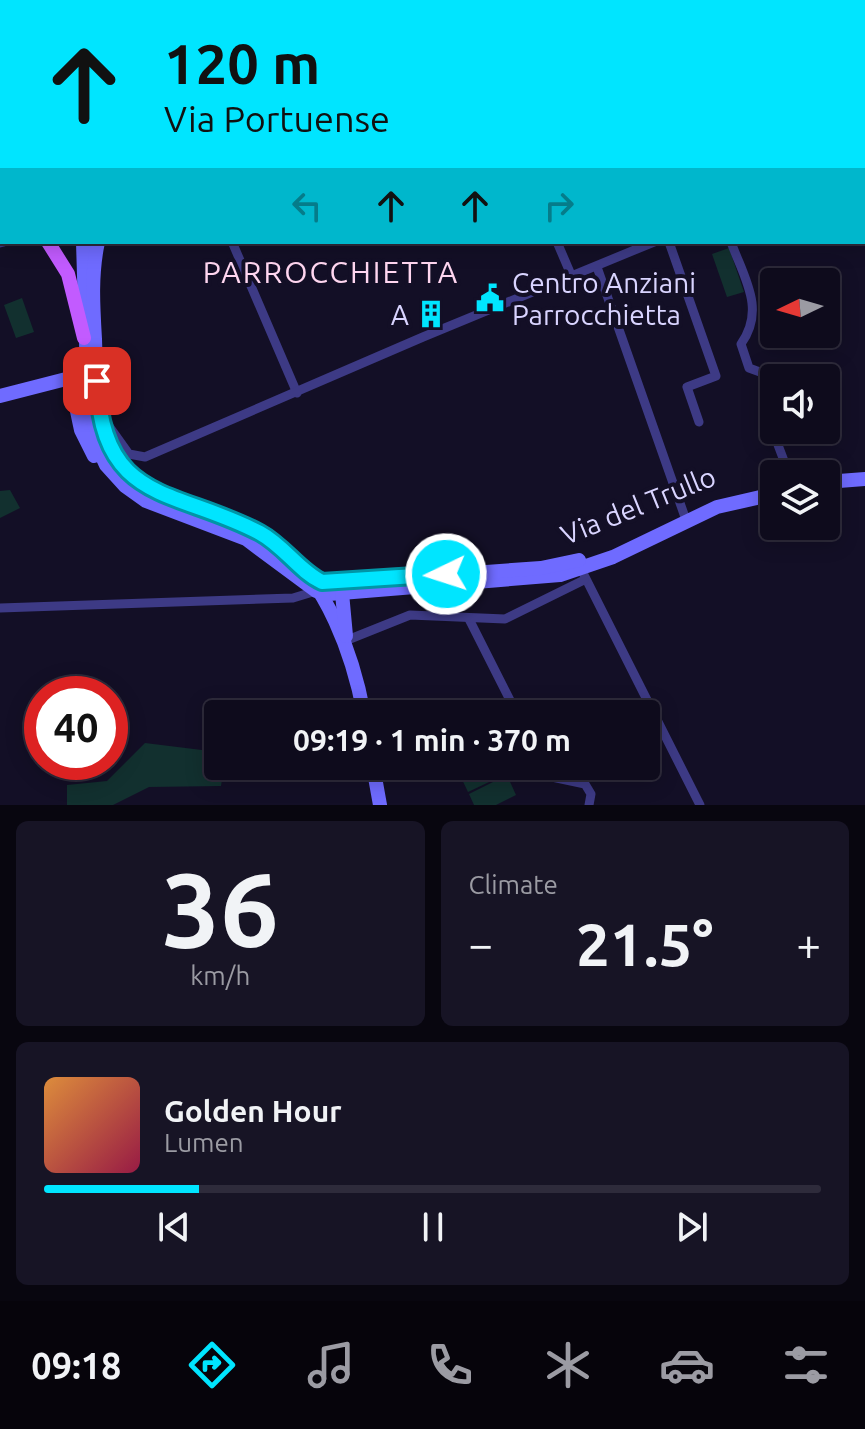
<!DOCTYPE html>
<html lang="en">
<head>
<meta charset="utf-8">
<style>
	body { margin:0; font-family:Ubuntu,sans-serif; background:#171425; color:#f1f3f6; height:100vh; display:flex; flex-direction:column; font-size:30px; white-space:nowrap }
	* { box-sizing:border-box; margin:0 }
	p { font-size:26px; color:#9b9ba3 }
	.icon { flex:none; width:44px; height:44px; fill:none; stroke:currentColor; stroke-width:2; stroke-linecap:round; stroke-linejoin:round }
	.map { position:relative; height:805px; overflow:hidden }
	.sheet { display:flex; flex-direction:column; gap:16px; padding:16px; background:#08060f; flex:1 }
	.sheet>* { flex:none }
	.top-card { position:absolute; left:0px; top:0px; width:866px; height:244px; box-shadow:0 4px 20px #0003,0 0 0 2px #2e2b3b; background:#00e5ff; color:#111; overflow:hidden }
	.needle { width:52px; rotate:265deg }
	.tools { position:absolute; left:760px; top:268px; display:grid; gap:16px }
	.tools a { display:grid; place-items:center; width:80px; height:80px; border-radius:8px; background:#0e0b1c; box-shadow:0 4px 20px #0003,0 0 0 2px #2e2b3b; font-size:40px }
	.speed { position:absolute; left:24px; top:676px; display:flex; gap:16px; font-size:40px; font-weight:700; text-align:center }
	.speed>* { display:grid; place-content:center; width:104px; height:104px; border-radius:50%; background:#0e0b1c; box-shadow:0 4px 20px #0003,0 0 0 2px #2e2b3b; line-height:1 }
	.speed .limit { border:12px solid #d22; background:#fff; color:#111 }
	.pin { position:absolute; display:grid; place-items:center; width:68px; height:68px; color:#fff; margin:-34px; border-radius:16px; box-shadow:0 4px 12px #0006 }
	.me { position:absolute; width:88px; margin:-44px; rotate:266deg; stroke-linejoin:round; filter:drop-shadow(0 0 6px #0008) }
	.turn { display:flex; align-items:center; gap:28px; height:168px; padding:0 32px; font-size:36px }
	.turn .icon { width:104px; height:104px; stroke-width:2.5 }
	.turn b { display:block; font-size:56px; line-height:68px }
	.lanes { display:flex; align-items:center; height:76px; padding:0 32px; background:#0003; justify-content:center; gap:40px; direction:ltr }
	.lanes .off { opacity:.35 }
	.big { font-size:60px; font-weight:700; line-height:1.1 }
	.sheet .card { flex:1; display:flex; flex-direction:column; justify-content:center; gap:12px; min-width:0; padding:0 28px; border-radius:12px; background:#171425 }
	.sheet .dial { align-items:center; gap:0 }
	.dial b { font-size:104px; line-height:1 }
	.song { display:flex; align-items:center; gap:24px }
	.cover { width:96px; height:96px; border-radius:12px; background:linear-gradient(135deg,hsl(30 70% 55%),hsl(340 70% 35%)) }
	.played { height:8px; border-radius:4px; background:linear-gradient(90deg,#00e5ff 20%,#2e2b3b 20%) }
	.keys { display:flex; justify-content:space-around; direction:ltr }
	.heat { display:flex; justify-content:space-between; align-items:center; font-size:44px; direction:ltr }
	.sheet .tiles { flex:1; display:grid; gap:16px; grid-template-columns:1fr 1fr }
	.card:last-child { grid-column:span 2 }
	.trip { position:absolute; left:204px; top:700px; width:456px; height:80px; border-radius:8px; background:#0e0b1c; box-shadow:0 4px 20px #0003,0 0 0 2px #2e2b3b; font-weight:700; line-height:80px; text-align:center }
	.tabs { display:flex; height:128px; justify-content:space-around; align-items:center; background:#06040b; color:#9b9ba3 }
	.tabs .icon { width:56px; height:56px }
	.tabs .current { color:#00e5ff }
	.tabs b { font-size:36px; color:#f1f3f6 }
	.map>svg:first-child { display:block }
	.green { fill:#12302f }
	.lines { fill:none; stroke-linecap:round; stroke-linejoin:round }
	.street { stroke:#3d3a85; stroke-width:9 }
	.secondary { stroke:#6f6bff; stroke-width:14 }
	.primary { stroke:#c25bff; stroke-width:14 }
	.highway { stroke:#ff4fa3; stroke-width:18 }
	.route-casing { stroke:#0095a6; stroke-width:20 }
	.route { stroke:#00e5ff; stroke-width:14 }
	.labels { text-anchor:middle; dominant-baseline:central; stroke-width:8; stroke-linejoin:round; paint-order:stroke }
	.poi-label { font-size:28px; fill:#d9d4ff; stroke:#130f26; text-anchor:start }
	.street-label { font-size:28px; fill:#d9d4ff; stroke:#130f26 }
	.neighbourhood-label { font-size:30px; letter-spacing:2px; fill:#ffd6f0; stroke:#130f26 }
</style>
</head>
<body>
<div class="map">
<svg width="865" height="805" viewBox="0 0 865 805">
	<rect width="100%" height="100%" fill="#130f26"/>
	<!-- green -->
	<g class="green">
		<path d="M729,248L744,292L727,297L712,254Z"/>
		<path d="M22,298L34,332L16,338L4,305Z"/>
		<path d="M10,490L20,508L0,518V491Z"/>
		<path d="M145,743L218,752V766H224L221,786L149,787L113,805H67V785L107,781Z"/>
		<path d="M474,766H503L506,774L468,792L459,773Z"/>
		<path d="M507,775L516,795L496,805H474L469,794Z"/>
	</g>
	<g class="lines">
		<!-- street -->
		<g class="street">
			<path d="M651,2L658,0"/>
			<path d="M0,215L2,216"/>
			<path d="M557,242L572,277"/>
			<path d="M669,242L716,376L687,387L699,422"/>
			<path d="M731,242C744,278 766,309 741,344L749,368L776,378"/>
			<path d="M0,243L4,242"/>
			<path d="M233,244L297,393"/>
			<path d="M597,267L686,520"/>
			<path d="M109,426L129,454L145,457L423,337L654,242"/>
			<path d="M778,430L775,437L789,474"/>
			<path d="M579,565L700,805"/>
			<path d="M0,608L293,598L316,591"/>
			<path d="M469,619L517,714"/>
			<path d="M345,641L410,615L505,619L584,580"/>
			<path d="M543,766L552,777L585,784L591,794L589,805"/>
		</g>
		<!-- secondary -->
		<g class="secondary">
			<path d="M58,0L60,2"/>
			<path d="M74,0L76,2"/>
			<path d="M83,242L88,409L95,441L106,465L125,486L146,501L246,539L316,591L329,594L560,575L613,557L717,507L774,494"/>
			<path d="M98,242C91,274 93,306 95,339C97,397 96,462 156,492C196,512 243,517 278,545C327,582 353,655 364,714"/>
			<path d="M0,396L70,378L81,430L94,456"/>
			<path d="M826,482L865,479"/>
			<path d="M309,572L321,582L334,583L541,568L579,560"/>
			<path d="M342,593L346,636"/>
			<path d="M373,766L380,805"/>
		</g>
		<!-- primary -->
		<path class="primary" d="M48,242L68,274L84,338"/>
		<!-- highway -->
		<g class="highway">
			<path d="M13,0V2"/>
			<path d="M90,0V2"/>
			<path d="M39,2L40,0"/>
			<path d="M204,2L206,0"/>
			<path d="M219,2L224,0"/>
			<path d="M269,2L274,0"/>
			<path d="M294,2L297,0"/>
			<path d="M0,53L2,51"/>
			<path d="M0,79L2,78"/>
			<path d="M0,107L2,102"/>
			<path d="M0,129L2,123"/>
			<path d="M0,176L2,181"/>
			<path d="M0,197L2,201"/>
		</g>
	</g>
	<g class="lines">
		<defs>
			<path id="route" d="M97,381C102,505 175,488 260,533C284,546 299,571 322,582L446,574"/>
		</defs>
		<!-- route casing -->
		<use href="#route" class="route-casing"/>
		<!-- route -->
		<use href="#route" class="route"/>
	</g>
	<!-- icons -->
	<defs>
		<symbol id="civic-bare" viewBox="-9 -9 18 18"><path d="M-.6-6.5H3V-4.5H.6V-3L4-1V1h2V6H-6V1h2V-1L-.6-3ZM-1.2 2.5V6h2.4V2.5Z" fill="#00e5ff" stroke="#130f26" stroke-width="2.5" paint-order="stroke"/></symbol>
		<symbol id="building-bare" viewBox="-9 -9 18 18"><path d="M-4-6H4V6H1V3H-1V6H-4ZM-2.5-4.3h1.7v1.8h-1.7ZM.8-4.3h1.7v1.8H.8ZM-2.5-1h1.7V.8h-1.7ZM.8-1h1.7V.8H.8Z" fill="#00e5ff" stroke="#130f26" stroke-width="2.5" paint-order="stroke"/></symbol>
	</defs>
	<g fill-rule="evenodd">
		<use href="#civic-bare" x="470" y="278" width="40" height="40"/>
		<use href="#building-bare" x="411" y="294" width="40" height="40"/>
	</g>
	<g class="labels">
		<!-- poi labels -->
		<g class="poi-label">
			<text x="512" y="282">Centro Anziani<tspan x="512" dy="32">Parrocchietta</tspan></text>
			<text x="409" y="314" text-anchor="end">A</text>
		</g>
		<!-- street labels -->
		<g class="street-label">
			<text transform="translate(638 505) rotate(-22)">Via del Trullo</text>
		</g>
		<!-- neighbourhood labels -->
		<g class="neighbourhood-label">
			<text x="331" y="272">PARROCCHIETTA</text>
		</g>
	</g>
</svg>
<div class="tools">
<a><svg class="needle" viewBox="-14 -14 28 28"><path d="M0-13l5 13h-10z" fill="#e53935"/><path d="M0 13l5-13h-10z" fill="#9b9ba3"/></svg></a>
<a><svg class="icon" aria-label="sound" viewBox="0 0 24 24"><path d="M4 9h4l5-4v14l-5-4H4zM17 9q2 3 0 6"/></svg></a>
<a><svg class="icon" aria-label="layers" viewBox="0 0 24 24"><path d="M12 4l9 5-9 5-9-5zM3 14l9 5 9-5"/></svg></a>
</div>
<div class="speed"><div class="limit">40</div></div>
<div class="pin" style="left:97px;top:381px;background:#d93025"><svg class="icon" aria-label="arrive" viewBox="0 0 24 24"><path d="M6 21V4h12l-3 4 3 4H6"/></svg></div>
<svg class="me" style="left:446px;top:574px" viewBox="-20 -20 40 40"><circle r="17" fill="#00e5ff" stroke="#fff" stroke-width="3"/><path d="M0-11L8 9 0 5-8 9z" fill="#fff"/></svg>
<div class="trip">09:19 · 1 min · 370 m</div>
<div class="top-card">
<div class="turn"><svg class="icon" aria-label="ahead" viewBox="0 0 24 24"><path d="M12 20V5M6 11l6-6 6 6"/></svg><div><b>120 m</b>Via Portuense</div></div>
<div class="lanes"><svg class="icon off" aria-label="left" viewBox="0 0 24 24"><path d="M17 20v-9H6M10 6l-5 5 5 5"/></svg><svg class="icon" aria-label="ahead" viewBox="0 0 24 24"><path d="M12 20V5M6 11l6-6 6 6"/></svg><svg class="icon" aria-label="ahead" viewBox="0 0 24 24"><path d="M12 20V5M6 11l6-6 6 6"/></svg><svg class="icon off" aria-label="right" viewBox="0 0 24 24"><path d="M7 20v-9h11M14 6l5 5-5 5"/></svg></div>
</div>
</div>
<section class="sheet">
<div class="tiles">
<div class="card dial"><b>36</b><p>km/h</p></div>
<div class="card"><p>Climate</p>
<div class="heat"><a>−</a><b class="big">21.5°</b><a>+</a></div>
</div>
<div class="card">
<div class="song"><i class="cover"></i><div><b>Golden Hour</b><p>Lumen</p></div></div>
<div class="played"></div>
<div class="keys"><svg class="icon" aria-label="previous" viewBox="0 0 24 24"><path d="M18 5L8 12l10 7zM5 5v14"/></svg><svg class="icon" aria-label="pause" viewBox="0 0 24 24"><path d="M8 5v14M16 5v14"/></svg><svg class="icon" aria-label="next" viewBox="0 0 24 24"><path d="M6 5l10 7-10 7zM19 5v14"/></svg></div>
</div>
</div>
</section>
<nav class="tabs">
<b>09:18</b>
<svg class="icon current" aria-label="directions" viewBox="0 0 24 24"><path d="M12 3l9 9-9 9-9-9zM9 14v-3h6M13 9l2 2-2 2"/></svg>
<svg class="icon" aria-label="music" viewBox="0 0 24 24"><path d="M9 18V5l10-2v13"/><circle cx="6" cy="18" r="3"/><circle cx="16" cy="16" r="3"/></svg>
<svg class="icon" aria-label="phone" viewBox="0 0 24 24"><path d="M5 4h4l2 5-3 2q2 4 5 5l2-3 5 2v4C11 20 4 13 5 4z"/></svg>
<svg class="icon" aria-label="climate" viewBox="0 0 24 24"><path d="M12 3v18M4 7l16 10M4 17L20 7"/></svg>
<svg class="icon" aria-label="car" viewBox="0 0 24 24"><path d="M5 17H2v-5l4-1 3-4h7l3 4 3 1v5h-3M9 17h6M6 11h13"/><circle cx="7" cy="17" r="2"/><circle cx="17" cy="17" r="2"/></svg>
<svg class="icon" aria-label="filters" viewBox="0 0 24 24"><path d="M4 7h16M4 17h16"/><circle cx="9" cy="7" r="2"/><circle cx="15" cy="17" r="2"/></svg>
</nav>
</body>
</html>
